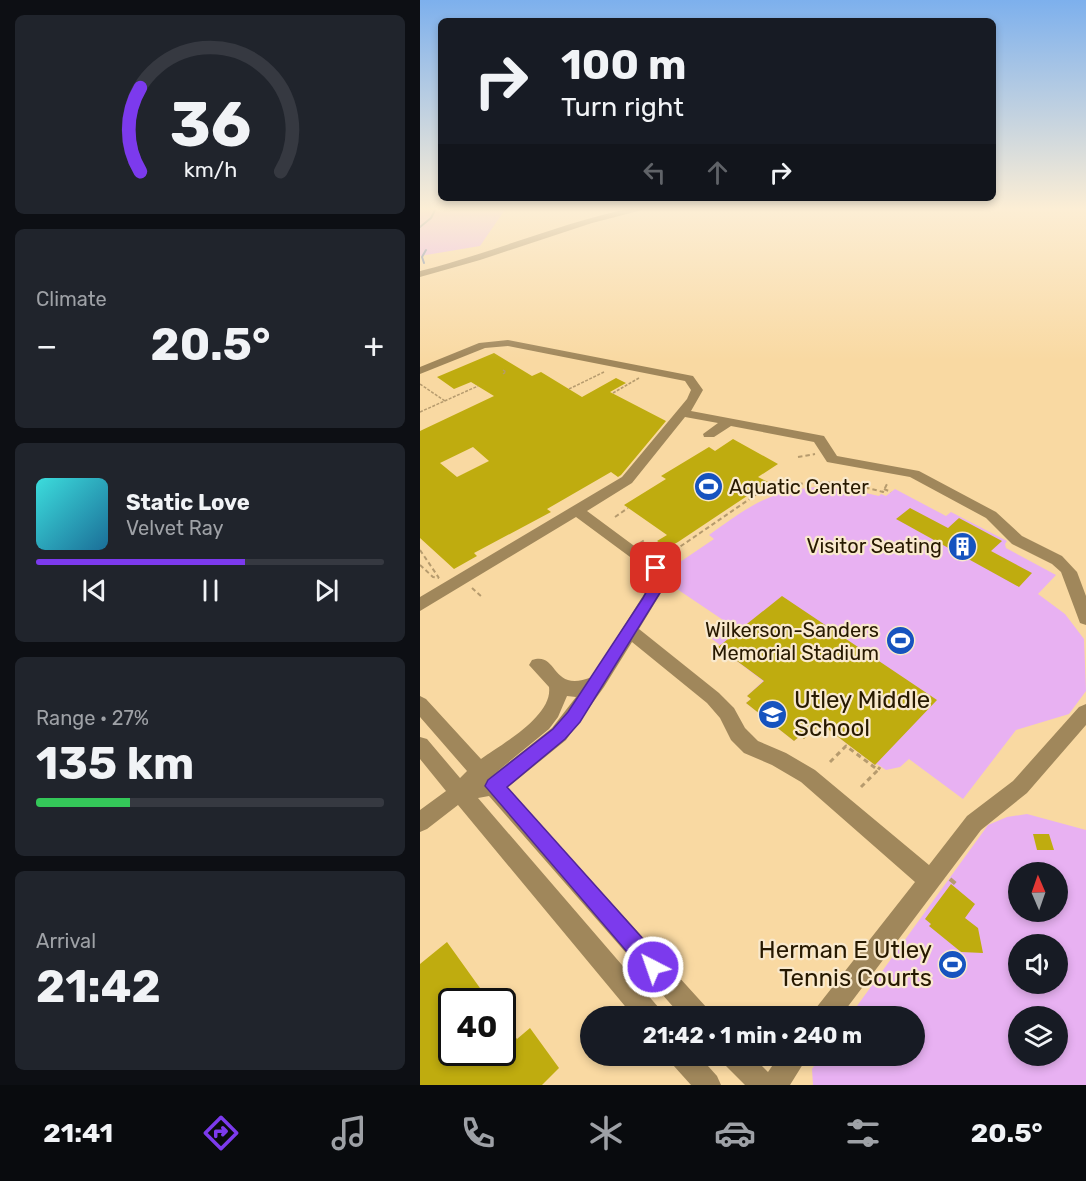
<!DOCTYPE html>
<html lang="en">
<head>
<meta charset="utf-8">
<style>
	body { margin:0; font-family:Rubik,sans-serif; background:#20242c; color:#f1f3f6; height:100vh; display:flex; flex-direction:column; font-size:22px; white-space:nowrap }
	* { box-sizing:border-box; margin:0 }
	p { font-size:20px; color:#9ea1a6 }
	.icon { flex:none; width:33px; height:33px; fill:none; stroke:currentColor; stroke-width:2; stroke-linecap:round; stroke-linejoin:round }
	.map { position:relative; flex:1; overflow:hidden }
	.panel { display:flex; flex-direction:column; gap:15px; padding:15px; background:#0d0f14; width:420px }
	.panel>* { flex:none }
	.top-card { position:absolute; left:18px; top:18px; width:558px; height:183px; border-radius:9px; box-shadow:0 3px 9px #0003; background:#171b24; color:#f1f3f6; overflow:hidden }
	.needle { width:39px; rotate:358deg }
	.controls { position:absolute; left:588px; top:862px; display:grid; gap:12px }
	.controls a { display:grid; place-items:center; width:60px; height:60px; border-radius:50%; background:#171b24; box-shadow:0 3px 9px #0003; font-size:30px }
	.speed { position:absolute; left:18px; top:988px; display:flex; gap:12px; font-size:30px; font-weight:700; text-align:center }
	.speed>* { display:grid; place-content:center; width:78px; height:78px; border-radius:50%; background:#171b24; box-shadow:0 3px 9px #0003; line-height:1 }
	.speed .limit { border:3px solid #111; border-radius:9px; background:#fff; color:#111 }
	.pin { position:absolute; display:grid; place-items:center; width:51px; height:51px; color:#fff; margin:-26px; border-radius:12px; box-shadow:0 3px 9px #0006 }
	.me { position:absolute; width:66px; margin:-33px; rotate:319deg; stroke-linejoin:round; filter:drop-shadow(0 0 4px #0008) }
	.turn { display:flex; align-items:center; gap:21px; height:126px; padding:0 24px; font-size:27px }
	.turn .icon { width:78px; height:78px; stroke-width:2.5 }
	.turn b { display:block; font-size:42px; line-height:51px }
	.lanes { display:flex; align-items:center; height:57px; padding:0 24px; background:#0003; justify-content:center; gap:30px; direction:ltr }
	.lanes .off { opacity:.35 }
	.big { font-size:45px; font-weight:700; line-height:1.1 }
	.panel .widget { flex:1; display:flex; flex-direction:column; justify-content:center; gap:9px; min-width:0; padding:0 21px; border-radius:9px; background:#20242c }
	.panel .dial { align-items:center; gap:0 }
	.dial svg { height:156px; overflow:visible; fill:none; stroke:#363941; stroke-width:7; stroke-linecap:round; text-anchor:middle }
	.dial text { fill:#f1f3f6; stroke:none }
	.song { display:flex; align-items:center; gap:18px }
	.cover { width:72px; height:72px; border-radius:9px; background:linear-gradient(135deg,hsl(180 70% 55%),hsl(200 70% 35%)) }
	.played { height:6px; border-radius:3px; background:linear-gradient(90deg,#7c3aed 60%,#363941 60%) }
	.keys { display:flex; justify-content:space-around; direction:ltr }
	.heat { display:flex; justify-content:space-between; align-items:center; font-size:33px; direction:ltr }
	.charge { height:9px; border-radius:4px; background:linear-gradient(90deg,#34c759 27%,#363941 0) }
	.trip { position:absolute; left:160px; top:1006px; width:345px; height:60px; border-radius:30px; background:#171b24; box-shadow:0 3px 9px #0003; font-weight:700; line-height:60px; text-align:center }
	.menu { display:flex; height:96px; justify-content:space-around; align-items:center; background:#090b0e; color:#9ea1a6 }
	.menu .icon { width:42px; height:42px }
	.menu .selected { color:#7c3aed }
	.menu b { font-size:27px; color:#f1f3f6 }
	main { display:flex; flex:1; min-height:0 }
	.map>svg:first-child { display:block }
	.green { fill:#e8b1f2; fill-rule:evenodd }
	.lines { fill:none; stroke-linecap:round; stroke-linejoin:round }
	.stream { stroke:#637eac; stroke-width:2 }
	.building { fill:#bfac0f; fill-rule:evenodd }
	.path-far3 { stroke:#b69b6e; stroke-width:1.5; stroke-dasharray:3 1.5; stroke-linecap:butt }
	.path-far2 { stroke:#b69b6e; stroke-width:2; stroke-dasharray:4.5 3; stroke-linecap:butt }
	.path-far1 { stroke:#b69b6e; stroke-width:3; stroke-dasharray:5 4; stroke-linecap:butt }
	.path { stroke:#b69b6e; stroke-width:4; stroke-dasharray:7 4.5; stroke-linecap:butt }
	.minor { fill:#a0875b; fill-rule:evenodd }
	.route { fill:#7c3aed; stroke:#51269a; stroke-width:1.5 }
	.labels { text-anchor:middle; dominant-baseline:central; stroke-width:4.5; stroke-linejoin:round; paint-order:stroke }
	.poi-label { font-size:20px; fill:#271900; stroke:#f9e9cd; text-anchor:end }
	.near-poi-label { font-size:24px; fill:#271900; stroke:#f9e9cd; text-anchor:start }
</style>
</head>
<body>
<main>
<section class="panel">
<div class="widget dial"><svg viewBox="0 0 100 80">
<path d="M14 69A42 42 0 1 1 86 69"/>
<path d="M14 69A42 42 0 0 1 14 26" stroke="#7c3aed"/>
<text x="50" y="56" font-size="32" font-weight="700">36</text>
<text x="50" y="72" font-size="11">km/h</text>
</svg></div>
<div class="widget"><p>Climate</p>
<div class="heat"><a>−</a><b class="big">20.5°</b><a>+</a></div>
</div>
<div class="widget">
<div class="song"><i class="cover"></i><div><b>Static Love</b><p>Velvet Ray</p></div></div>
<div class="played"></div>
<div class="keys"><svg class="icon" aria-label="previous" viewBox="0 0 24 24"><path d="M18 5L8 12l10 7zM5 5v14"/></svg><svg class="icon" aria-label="pause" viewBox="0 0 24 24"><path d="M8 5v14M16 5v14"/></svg><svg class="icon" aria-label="next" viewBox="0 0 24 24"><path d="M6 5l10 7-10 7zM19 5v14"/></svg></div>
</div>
<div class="widget"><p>Range · 27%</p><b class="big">135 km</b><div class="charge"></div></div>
<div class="widget"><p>Arrival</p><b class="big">21:42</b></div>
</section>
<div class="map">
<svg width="666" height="1085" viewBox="0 0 666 1085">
	<rect width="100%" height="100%" fill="#f9d9a2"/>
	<!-- green -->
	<g class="green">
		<path d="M0,208H86L60,246L0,256Z"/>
		<path d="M396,487L428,489L459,496L461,494L466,496L475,489L526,516L531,512L587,541L585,544L586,548L636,575L618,594L645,614L664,639L666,691L649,714L596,730L543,799L489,759L480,767L466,770L457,764L455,765L401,724L384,739L380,736L374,741L326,703L331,699L327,696L343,681L298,647L300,645L292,639L306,622L254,587V566L294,539L289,535C327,508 348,491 396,487Z"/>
		<path d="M607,814L666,830V1085H393L392,1069L401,1056H495V1017H429L568,825L587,817ZM598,873H638V912H598ZM598,945H638V984H598ZM598,1017H638V1056H598Z"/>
	</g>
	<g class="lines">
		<!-- stream -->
		<g class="stream">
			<path d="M0,227L11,218L16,208"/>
			<path d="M4,263L2,257L6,250"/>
		</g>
	</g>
	<!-- building -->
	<g class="building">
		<path d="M74,353L112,376L121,372L162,397L196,378L206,383L190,392L246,421L201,475L198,477L191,472L127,509L131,512L54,553L57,556L34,569L0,538V431L74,396L51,382L34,389L17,377ZM53,447L69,461L37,477L20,463Z"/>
		<path d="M313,439L358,464L338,477L348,482L258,542L247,548L237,541L247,535L204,505L246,479L241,476L289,447L295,451Z"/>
		<path d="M490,508L528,528L539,518L582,541L571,551L612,573L599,587L476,519Z"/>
		<path d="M362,596L517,700L455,765L401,724L384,739L380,736L374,741L326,703L331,699L327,696L344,681L298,647Z"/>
		<path d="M613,834H629L634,850H617Z"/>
		<path d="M531,884L555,904L545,918L558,928L563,953L541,952L509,926L511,924L505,919Z"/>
		<path d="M27,942L70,1002H32V1053H82V1019L97,1039L110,1028L139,1068L122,1085H0V964Z"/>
	</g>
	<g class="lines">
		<!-- path-far3 -->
		<g class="path-far3">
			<path d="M83,370L86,372L83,374"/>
			<path d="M0,384L25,401"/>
			<path d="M149,389L184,372"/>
			<path d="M193,393L219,378"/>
			<path d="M0,412L58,386"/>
		</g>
		<!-- path-far2 -->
		<g class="path-far2">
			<path d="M378,457L395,454"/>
			<path d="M464,489L471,492"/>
			<path d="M195,517L208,508"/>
			<path d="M220,543L226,539"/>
			<path d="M238,548L243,545"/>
			<path d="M0,550L19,578"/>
			<path d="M242,559L337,494C383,479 416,479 463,492L468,482"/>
			<path d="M0,565L13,577L19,578"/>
			<path d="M52,588L63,598"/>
		</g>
		<!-- path-far1 -->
		<g class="path-far1">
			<path d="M410,762L426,746L458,770L460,767"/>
			<path d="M441,787L458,770"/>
		</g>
		<!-- path -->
		<path class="path" d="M530,879L538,886"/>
		<!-- minor -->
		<g class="minor">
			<path d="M212,208H230L172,223L60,260L0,277V271C72,253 140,223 212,208Z"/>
			<path d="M88,340L273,376L283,390L271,411L404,436L417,456L499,471L576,512L602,536L642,556L657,572L666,596V625L660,623L641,572L632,564L592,544L566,518L490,477L407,462L394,442L311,426L294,437H284L283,434L298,423L265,417L212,483L167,511L244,568L247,583L219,629L299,693L314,708L325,728L338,741L366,753L395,770L509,865L547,816L593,781L659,707L666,704V725L607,793L561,830L420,1017H393L396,1008L495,882L381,782L352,765L324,753L311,740L300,718L287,703L212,642L184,687L146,740L87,788L287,1008L290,1017H262L69,796L58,798L239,1008L242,1017H214L38,805L7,829L0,832V810L26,791L0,759V737L7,739L40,778L47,771L0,717V696L6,699L61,759C82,744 133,716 129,687L109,665L112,660C139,651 130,694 172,677L231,583L229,571L156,517L0,611V597L202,477L267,399L271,390L265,381L88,346L65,348L0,374V367L59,343ZM147,696L156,697L132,728L74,774L129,729L138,717Z"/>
			<path d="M249,1056H279L297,1076L301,1085H271L253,1065Z"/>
			<path d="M301,1056H332L348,1072L359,1056H388L370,1085H325L305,1065Z"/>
		</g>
	</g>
	<!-- sky -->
	<linearGradient id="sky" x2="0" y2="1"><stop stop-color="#7db0ed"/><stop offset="0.58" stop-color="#fceed5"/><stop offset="1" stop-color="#fceed5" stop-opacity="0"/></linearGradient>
	<rect width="666" height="360" fill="url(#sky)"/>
	<!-- route -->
	<path class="route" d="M236,563L243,568L246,583L160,722L145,739L87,787L241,959L244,967L241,974L233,977L226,974L65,786L68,780L133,729L148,712L223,598L231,583L229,568Z"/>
	<!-- icons -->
	<defs>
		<symbol id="stadium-disc" viewBox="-11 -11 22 22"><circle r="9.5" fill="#1653bf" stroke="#f9e9cd"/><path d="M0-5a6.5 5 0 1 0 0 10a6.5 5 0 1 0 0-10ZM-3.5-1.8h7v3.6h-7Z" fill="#fff"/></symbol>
		<symbol id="building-disc" viewBox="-11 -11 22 22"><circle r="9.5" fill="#1653bf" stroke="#f9e9cd"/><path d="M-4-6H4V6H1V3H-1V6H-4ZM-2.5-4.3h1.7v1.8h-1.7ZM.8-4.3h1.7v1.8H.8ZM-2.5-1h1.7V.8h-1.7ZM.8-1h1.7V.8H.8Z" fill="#fff"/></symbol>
		<symbol id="school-disc" viewBox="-11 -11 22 22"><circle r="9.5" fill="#1653bf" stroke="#f9e9cd"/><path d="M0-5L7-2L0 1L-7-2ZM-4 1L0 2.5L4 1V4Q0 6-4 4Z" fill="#fff"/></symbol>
	</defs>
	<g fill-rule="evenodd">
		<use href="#stadium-disc" x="272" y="470" width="33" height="33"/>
		<use href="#building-disc" x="526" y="530" width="33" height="33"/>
		<use href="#stadium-disc" x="464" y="624" width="33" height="33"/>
		<use href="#school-disc" x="336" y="698" width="33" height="33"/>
		<use href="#stadium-disc" x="516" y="948" width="33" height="33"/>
	</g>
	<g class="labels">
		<!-- poi labels -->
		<g class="poi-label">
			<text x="309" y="487" text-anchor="start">Aquatic Center</text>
			<text x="522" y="546">Visitor Seating</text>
			<text x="459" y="630">Wilkerson-Sanders<tspan x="459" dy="23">Memorial Stadium</tspan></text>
		</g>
		<!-- near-poi labels -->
		<g class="near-poi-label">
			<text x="374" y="700">Utley Middle<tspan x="374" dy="28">School</tspan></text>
			<text x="512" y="950" text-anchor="end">Herman E Utley<tspan x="512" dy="28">Tennis Courts</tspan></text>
		</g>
	</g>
</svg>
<div class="controls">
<a><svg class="needle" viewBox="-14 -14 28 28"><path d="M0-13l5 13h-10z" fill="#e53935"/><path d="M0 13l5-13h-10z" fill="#9ea1a6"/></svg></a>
<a><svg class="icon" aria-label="sound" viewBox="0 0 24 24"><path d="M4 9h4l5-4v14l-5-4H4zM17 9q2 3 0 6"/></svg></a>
<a><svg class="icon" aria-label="layers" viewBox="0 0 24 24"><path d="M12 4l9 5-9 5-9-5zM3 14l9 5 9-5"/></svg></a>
</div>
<div class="speed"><div class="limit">40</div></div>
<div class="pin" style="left:236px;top:568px;background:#d93025"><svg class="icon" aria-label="arrive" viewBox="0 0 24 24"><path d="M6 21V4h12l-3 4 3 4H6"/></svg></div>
<svg class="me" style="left:233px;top:967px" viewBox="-20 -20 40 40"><circle r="17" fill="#7c3aed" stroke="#fff" stroke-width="3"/><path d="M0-11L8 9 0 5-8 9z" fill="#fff"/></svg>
<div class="trip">21:42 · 1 min · 240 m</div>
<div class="top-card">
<div class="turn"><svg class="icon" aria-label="right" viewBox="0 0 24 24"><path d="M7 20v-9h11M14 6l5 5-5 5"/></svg><div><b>100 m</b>Turn right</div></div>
<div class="lanes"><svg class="icon off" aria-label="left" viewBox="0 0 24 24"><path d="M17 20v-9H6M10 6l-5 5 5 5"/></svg><svg class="icon off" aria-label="ahead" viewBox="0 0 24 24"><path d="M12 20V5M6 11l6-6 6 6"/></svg><svg class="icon" aria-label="right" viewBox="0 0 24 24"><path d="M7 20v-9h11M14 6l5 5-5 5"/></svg></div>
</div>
</div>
</main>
<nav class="menu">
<b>21:41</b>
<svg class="icon selected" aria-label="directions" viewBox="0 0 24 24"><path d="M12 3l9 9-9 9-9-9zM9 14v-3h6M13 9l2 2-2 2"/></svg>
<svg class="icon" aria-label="music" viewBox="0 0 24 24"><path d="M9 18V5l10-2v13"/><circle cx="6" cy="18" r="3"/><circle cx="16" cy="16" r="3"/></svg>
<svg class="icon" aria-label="phone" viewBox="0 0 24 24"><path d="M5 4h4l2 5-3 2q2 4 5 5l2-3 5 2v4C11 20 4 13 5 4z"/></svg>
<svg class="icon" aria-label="climate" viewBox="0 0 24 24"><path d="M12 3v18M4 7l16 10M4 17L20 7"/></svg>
<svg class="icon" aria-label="car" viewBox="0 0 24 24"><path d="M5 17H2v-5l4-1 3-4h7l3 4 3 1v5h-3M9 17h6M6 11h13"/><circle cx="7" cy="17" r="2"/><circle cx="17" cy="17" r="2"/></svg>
<svg class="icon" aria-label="filters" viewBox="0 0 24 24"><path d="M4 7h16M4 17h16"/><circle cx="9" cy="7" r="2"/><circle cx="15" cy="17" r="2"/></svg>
<b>20.5°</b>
</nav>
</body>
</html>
